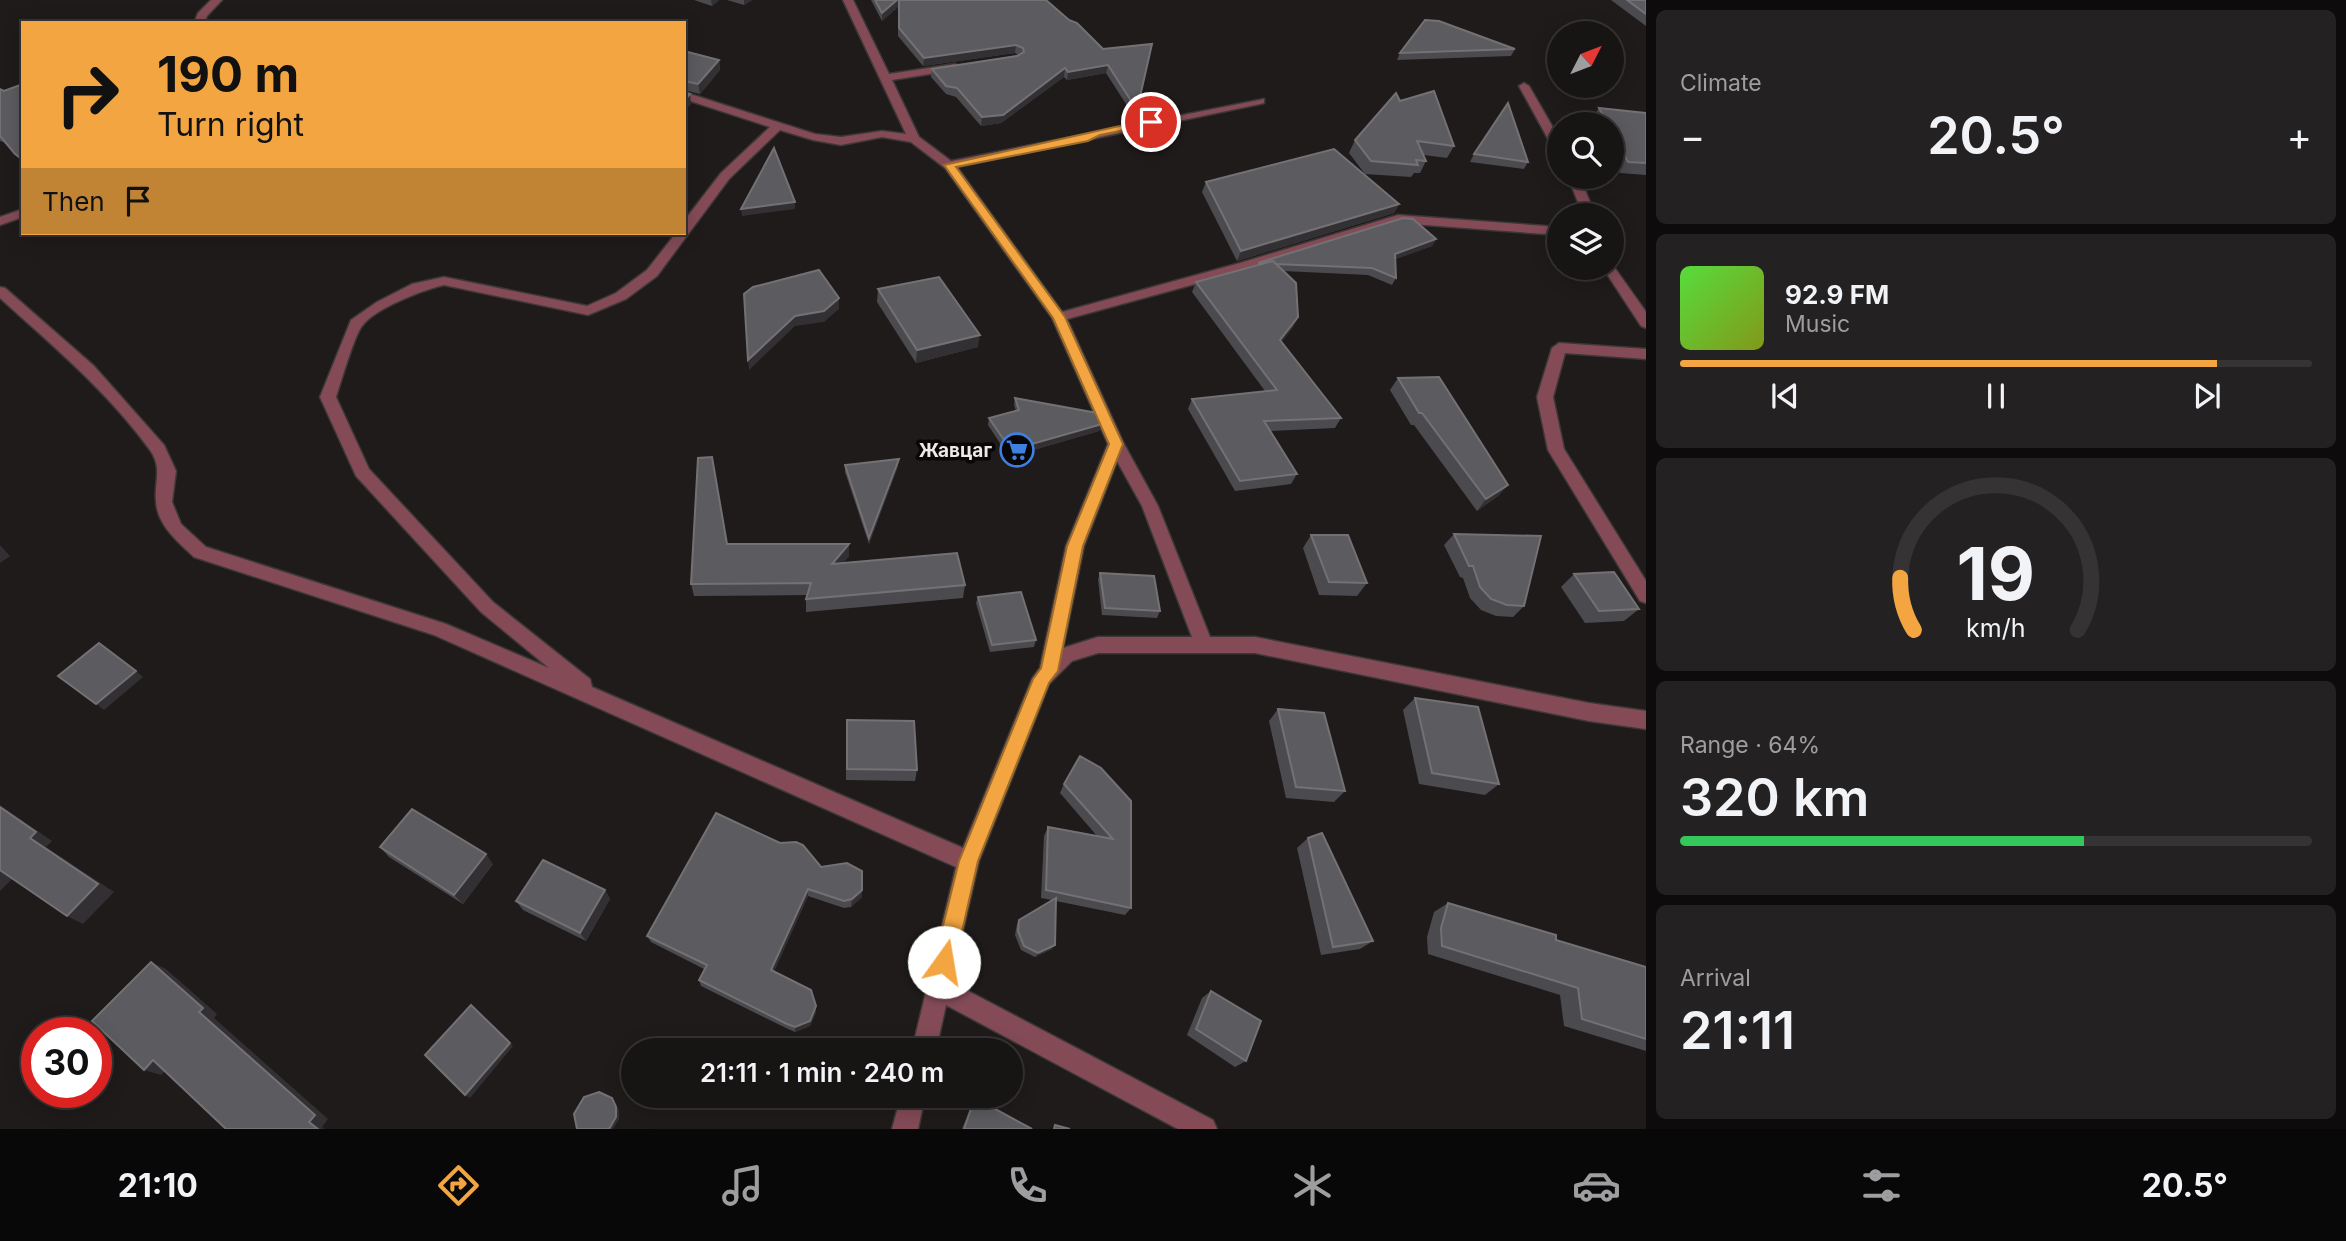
<!DOCTYPE html>
<html lang="en">
<head>
<meta charset="utf-8">
<style>
	body { margin:0; font-family:Inter,sans-serif; background:#242122; color:#f1f3f6; height:100vh; display:flex; flex-direction:column; font-size:26px; white-space:nowrap }
	* { box-sizing:border-box; margin:0 }
	p { font-size:23px; color:#9e9ea0 }
	.icon { flex:none; width:38px; height:38px; fill:none; stroke:currentColor; stroke-width:2; stroke-linecap:round; stroke-linejoin:round }
	.map { position:relative; flex:1; overflow:hidden }
	.details { display:flex; flex-direction:column; gap:10px; padding:10px; background:#0d0b0b; width:700px }
	.details>* { flex:none }
	.banner { position:absolute; left:21px; top:21px; width:665px; height:214px; border-radius:0px; box-shadow:0 4px 18px #0003,0 0 0 2px #363334; background:#f2a541; color:#111; overflow:hidden }
	.needle { width:46px; rotate:48deg }
	.tools { position:absolute; left:1547px; top:21px; display:grid; gap:14px }
	.tools a { display:grid; place-items:center; width:77px; height:77px; border-radius:50%; background:#171414; box-shadow:0 4px 18px #0003,0 0 0 2px #363334; font-size:35px }
	.speed { position:absolute; left:21px; top:1017px; display:flex; gap:14px; font-size:35px; font-weight:700; text-align:center }
	.speed>* { display:grid; place-content:center; width:91px; height:91px; border-radius:50%; background:#171414; box-shadow:0 4px 18px #0003,0 0 0 2px #363334; line-height:1 }
	.speed .limit { border:10px solid #d22; background:#fff; color:#111 }
	.pin { position:absolute; display:grid; place-items:center; width:60px; height:60px; color:#fff; margin:-30px; border:4px solid #fff; border-radius:50%; box-shadow:0 2px 7px #0007 }
	.me { position:absolute; width:77px; margin:-38px; rotate:13deg; stroke-linejoin:round; filter:drop-shadow(0 0 5px #0008) }
	.turn { display:flex; align-items:center; gap:24px; height:147px; padding:0 21px; font-size:32px }
	.turn .icon { width:91px; height:91px; stroke-width:2.5 }
	.turn b { display:block; font-size:49px; line-height:60px }
	.then { display:flex; align-items:center; height:66px; padding:0 21px; background:#0003; gap:14px; font-size:26px }
	.big { font-size:52px; font-weight:600; line-height:1.1 }
	.details .widget { flex:1; display:flex; flex-direction:column; justify-content:center; gap:10px; min-width:0; padding:0 24px; border-radius:10px; background:#242122 }
	.details .dial { align-items:center; gap:0 }
	.dial svg { height:182px; overflow:visible; fill:none; stroke:#363334; stroke-width:7; stroke-linecap:round; text-anchor:middle }
	.dial text { fill:#f1f3f6; stroke:none }
	.song { display:flex; align-items:center; gap:21px }
	.cover { width:84px; height:84px; border-radius:10px; background:linear-gradient(135deg,hsl(110 70% 55%),hsl(70 70% 35%)) }
	.played { height:7px; border-radius:4px; background:linear-gradient(90deg,#f2a541 85%,#363334 85%) }
	.keys { display:flex; justify-content:space-around; direction:ltr }
	.heat { display:flex; justify-content:space-between; align-items:center; font-size:38px; direction:ltr }
	.charge { height:10px; border-radius:5px; background:linear-gradient(90deg,#34c759 64%,#363334 0) }
	.trip { position:absolute; left:621px; top:1038px; width:402px; height:70px; border-radius:35px; background:#171414; box-shadow:0 4px 18px #0003,0 0 0 2px #363334; font-weight:600; line-height:70px; text-align:center }
	.menu { display:flex; height:112px; justify-content:space-around; align-items:center; background:#090808; color:#9e9ea0 }
	.menu .icon { width:49px; height:49px }
	.menu .current { color:#f2a541 }
	.menu b { font-size:32px; color:#f1f3f6 }
	main { display:flex; flex:1; min-height:0 }
	.map>svg:first-child { display:block }
	.lines { fill:none; stroke-linecap:round; stroke-linejoin:round }
	.street-casing { stroke:#3c3837; stroke-width:3 }
	.street { fill:#844b57; fill-rule:evenodd }
	.wall { fill:#4b4a4e }
	.shaded-wall { fill:#323033 }
	.building { fill:#5c5b5f; stroke:#737174; stroke-width:2 }
	.route { fill:#f2a541; stroke:#9d6b2a; stroke-width:2 }
	.labels { text-anchor:middle; dominant-baseline:central; stroke-width:7; stroke-linejoin:round; paint-order:stroke }
	.poi-label { font-size:19px; font-weight:bold; fill:#ebe8e7; stroke:#080606; text-anchor:end }
</style>
</head>
<body>
<main>
<div class="map">
<svg width="1646" height="1129" viewBox="0 0 1646 1129">
	<rect width="100%" height="100%" fill="#1f1b1a"/>
	<g class="lines">
		<defs>
			<g id="street">
				<path d="M211,0H222L207,16L204,23H194L198,13Z"/>
				<path d="M843,0H853L889,74L955,64L960,67L955,70L892,80L919,137L951,161L1264,99V103L1260,104L957,167L1062,312L1240,263L1398,215L1559,227V235L1399,223L1250,269L1067,319L1124,444L1158,506L1210,637H1255L1589,703L1646,711V729L1589,721L1255,653H1098L1072,661L1049,684L979,861L951,982L1213,1120L1217,1129H1178L946,1005L936,1050H912L956,867L434,635L194,557C178,542 157,525 156,501C154,481 163,469 150,450C108,392 53,346 0,298V287L5,288L94,366L164,445L176,471L172,502L181,524L206,547L446,624L549,668L481,612L356,476L320,397L351,320L377,302L412,284L444,277L587,306L616,293L647,270L676,233H684V221L721,173L770,127L684,99V92L815,134L841,137L882,131L906,134ZM780,130L813,140L841,145L882,137L911,142L945,168L1052,318L1108,444L1066,546L1040,668L1032,679L963,848L592,687L590,679L493,602L369,469L336,397C341,382 354,336 362,326C375,308 423,290 444,285L588,315L626,299L657,276L729,179ZM1117,461L1142,506L1192,637H1098L1063,648L1084,546Z"/>
				<path d="M1524,83L1529,86L1559,138V151L1553,148L1519,86Z"/>
				<path d="M1568,177H1580L1595,215H1583Z"/>
				<path d="M23,209V217L0,225V217Z"/>
				<path d="M1612,264L1646,312V328L1641,326L1603,268H1612Z"/>
				<path d="M1559,343L1646,349V359L1565,353L1553,397L1564,449L1646,581V603L1640,601L1548,450L1537,397L1552,348Z"/>
				<path d="M901,1096H925L918,1129H892Z"/>
			</g>
		</defs>
		<!-- street casing -->
		<use href="#street" class="street-casing"/>
		<!-- street -->
		<use href="#street" class="street"/>
	</g>
	<!-- wall -->
	<g class="wall">
		<path d="M694,0H719L712,6Z"/>
		<path d="M727,0H752L744,5Z"/>
		<path d="M871,0H1046L1103,49L1137,110L1135,118L1106,73L1067,80L1064,77L1001,123L981,126L956,97L946,94L931,77L932,69L1018,55L1015,53L923,66L898,36V7L882,21Z"/>
		<path d="M1611,0H1646V26Z"/>
		<path d="M1515,49L1511,56L1397,60L1400,53Z"/>
		<path d="M684,51L719,60L720,70L700,94L684,90Z"/>
		<path d="M23,84V163L6,143L0,141V89L4,91Z"/>
		<path d="M1400,101L1454,146L1447,158L1424,155L1426,161L1420,173H1414L1411,177L1365,174L1349,153L1355,140Z"/>
		<path d="M1599,108L1646,113V175L1620,173L1612,159V124H1594L1591,120Z"/>
		<path d="M1474,154L1528,162L1524,169L1470,162Z"/>
		<path d="M1206,182L1399,204L1394,213L1237,261L1202,192Z"/>
		<path d="M1436,239L1432,246L1395,259L1396,278L1392,285L1368,275L1283,271L1298,317L1293,327L1281,342L1341,418L1335,428L1270,431L1297,474L1291,484L1235,491L1188,409L1192,399L1265,391L1192,292L1196,282L1257,265L1258,263Z"/>
		<path d="M878,289L978,347L916,363L877,302Z"/>
		<path d="M1398,378L1508,485L1498,496L1477,511L1414,425H1411L1390,390Z"/>
		<path d="M1015,398L1102,424L1099,431L1009,457L988,425L989,418L1016,411L1014,405Z"/>
		<path d="M845,465L898,466L869,544L845,472Z"/>
		<path d="M1454,534L1524,606L1513,617L1496,616L1481,610L1470,598L1463,578L1460,577L1444,545Z"/>
		<path d="M1311,535L1367,583L1357,596L1319,595L1303,548Z"/>
		<path d="M727,544H849V556L843,563L965,585L963,598L806,612V599L807,595L694,596L691,584Z"/>
		<path d="M1100,573L1160,611L1157,618L1102,615L1098,579Z"/>
		<path d="M1574,574L1639,609L1624,621L1585,623L1561,587Z"/>
		<path d="M978,597L1036,640L1034,647L990,652L976,603Z"/>
		<path d="M1415,698L1499,784L1485,795L1419,784L1403,710Z"/>
		<path d="M1278,709L1345,791L1334,802L1286,798L1269,721Z"/>
		<path d="M846,731L917,770L915,781L846,780Z"/>
		<path d="M1101,768L1131,908L1125,915L1056,901L1052,949L1035,957L1021,950L1015,935L1017,924L1019,920L1052,900L1041,898L1044,836L1048,827L1097,836L1060,793L1064,784Z"/>
		<path d="M1308,838L1373,941L1360,949L1321,955L1297,848Z"/>
		<path d="M380,847L493,864L463,904L389,857Z"/>
		<path d="M821,867L862,890V897L851,907L844,908L808,896L774,971L816,1006V1012L810,1026L795,1032L788,1029L701,986L699,980L704,969L651,942L647,936Z"/>
		<path d="M605,890L610,899L586,941L523,910L516,901Z"/>
		<path d="M1448,903L1556,940L1646,967V1051L1564,1026L1560,995L1428,954L1427,937L1434,912Z"/>
		<path d="M1211,991L1246,1061L1235,1067L1187,1035L1202,998Z"/>
		<path d="M975,1098L1032,1129H962L972,1103Z"/>
	</g>
	<!-- shaded-wall -->
	<g class="shaded-wall">
		<path d="M711,0H719L712,6Z"/>
		<path d="M744,0H752L744,5Z"/>
		<path d="M897,0H899L898,7L882,21V13Z"/>
		<path d="M1016,45L1015,53L923,66L924,58Z"/>
		<path d="M719,60L720,70L700,94L698,84Z"/>
		<path d="M1108,65L1106,73L1067,80L1068,72Z"/>
		<path d="M1065,68L1064,77L1001,123L981,126L982,117Z"/>
		<path d="M690,94L691,104L684,112V101Z"/>
		<path d="M795,202V209L742,216L741,209Z"/>
		<path d="M1399,204L1394,213L1237,261L1241,251Z"/>
		<path d="M1436,239L1432,246L1391,261L1395,254Z"/>
		<path d="M839,298V309L824,322L795,326L749,370L748,360L795,316Z"/>
		<path d="M1298,317L1293,327L1275,351L1280,340Z"/>
		<path d="M980,335L978,347L916,363L917,350Z"/>
		<path d="M1102,424L1099,431L1009,457L1011,450Z"/>
		<path d="M899,459L898,466L869,544V538Z"/>
		<path d="M1508,485L1498,496L1477,511L1486,499Z"/>
		<path d="M849,544V556L832,577V564Z"/>
		<path d="M0,545L10,556L0,563Z"/>
		<path d="M136,671L143,677L104,710L96,704Z"/>
		<path d="M0,805L52,841L46,847L114,892L83,924L67,916L30,838L0,807Z"/>
		<path d="M486,854L493,864L463,904L454,895Z"/>
		<path d="M0,870L14,877L0,891Z"/>
		<path d="M808,889V896L772,976L771,970Z"/>
		<path d="M605,890L610,899L586,941L580,933Z"/>
		<path d="M862,890V897L851,907L852,899Z"/>
		<path d="M1055,945L1052,949L1035,957L1038,953Z"/>
		<path d="M151,962L166,969L217,1014L214,1018L328,1119L322,1127L325,1129H318L309,1122Z"/>
		<path d="M471,1005L513,1046L470,1098L465,1095Z"/>
		<path d="M816,1006V1012L810,1026L795,1032V1027Z"/>
		<path d="M153,1060L170,1066L161,1075L144,1070Z"/>
		<path d="M612,1098L614,1100L619,1110V1119L613,1129H609Z"/>
	</g>
	<!-- building -->
	<g class="building">
		<path d="M875,0H897L882,13Z"/>
		<path d="M899,0H1046L1069,20L1077,23L1103,49L1152,44L1137,110L1108,65L1068,72L1065,68L1003,115L982,117L957,88L946,86L932,69L1017,56L1024,52L1023,48L1016,45L924,58L899,28Z"/>
		<path d="M1627,0H1646V14Z"/>
		<path d="M1425,20L1439,21L1515,49L1400,53Z"/>
		<path d="M684,51L719,60L698,84L684,81Z"/>
		<path d="M23,84V160L15,154L0,136V89L4,91Z"/>
		<path d="M1434,91L1454,146L1417,141L1426,161L1416,160L1418,165L1371,161L1355,140L1396,93L1400,101Z"/>
		<path d="M684,92L690,94L684,101Z"/>
		<path d="M1508,103L1528,162L1474,154Z"/>
		<path d="M1599,108L1646,113V163L1628,162L1612,132V124H1608Z"/>
		<path d="M774,148L795,202L741,209Z"/>
		<path d="M1334,149L1399,204L1241,251L1206,182Z"/>
		<path d="M1403,218L1413,219L1436,239L1395,254L1396,278L1372,268L1275,264L1273,261L1265,263H1258Z"/>
		<path d="M1273,261L1296,283L1298,317L1280,340L1341,418L1264,421L1297,474L1240,481L1192,399L1277,390L1196,282Z"/>
		<path d="M819,270L839,298L824,311L795,316L748,360L744,294L753,287Z"/>
		<path d="M939,277L980,335L917,350L878,289Z"/>
		<path d="M1439,377L1508,485L1486,499L1422,413H1419L1398,378Z"/>
		<path d="M1015,398L1097,413L1102,424L1011,450L989,418L1019,410Z"/>
		<path d="M712,457L727,544H849L832,564L957,553L965,585L806,599L811,583L691,584L698,458Z"/>
		<path d="M899,459L869,538L845,465Z"/>
		<path d="M1454,534L1541,536L1524,606L1507,605L1491,599L1480,587L1473,566H1469Z"/>
		<path d="M1311,535H1348L1367,583L1329,582Z"/>
		<path d="M1614,572L1639,609L1599,611L1574,574Z"/>
		<path d="M1100,573L1154,576L1160,611L1105,608Z"/>
		<path d="M1021,592L1036,640L992,645L978,597Z"/>
		<path d="M99,643L136,671L96,704L58,676Z"/>
		<path d="M1415,698L1478,707L1499,784L1432,773Z"/>
		<path d="M1278,709L1324,713L1345,791L1296,787Z"/>
		<path d="M847,720L914,721L917,770L847,769Z"/>
		<path d="M1080,756L1101,768L1131,801V908L1046,890L1048,827L1113,839L1064,784Z"/>
		<path d="M0,807L36,832L30,838L98,884L67,916L0,870Z"/>
		<path d="M412,809L486,854L454,895L380,847Z"/>
		<path d="M716,813L780,843L796,842L803,845L821,867L847,863L862,871V890L852,899L844,901L808,889L771,970L811,990L816,1006L810,1021L795,1027L787,1024L699,980L707,965L647,936Z"/>
		<path d="M1322,833L1373,941L1333,947L1308,838Z"/>
		<path d="M543,860L605,890L580,933L516,901Z"/>
		<path d="M1056,898L1055,945L1038,953L1024,946L1018,931L1019,920Z"/>
		<path d="M1448,903L1556,935V940L1646,967V1039L1582,1019L1578,988L1442,946L1441,928Z"/>
		<path d="M151,962L203,1008L199,1012L315,1115L309,1122L318,1129H226L153,1060L144,1070L92,1021Z"/>
		<path d="M1211,991L1261,1021L1246,1061L1196,1029Z"/>
		<path d="M471,1005L510,1043L465,1095L425,1055Z"/>
		<path d="M599,1092L612,1098L616,1107V1117L609,1129H577L574,1114L584,1097Z"/>
		<path d="M975,1098L1032,1129H964Z"/>
		<path d="M1055,1125L1070,1129H1054Z"/>
	</g>
	<!-- route -->
	<path class="route" d="M1151,119L1155,120V124L1100,135L1088,141L956,167L1065,317L1123,444L1083,546L1058,671L1049,683L978,861L955,962L952,970L944,973L937,970L934,962L959,861L1033,679L1041,668L1067,546L1109,444L1053,318L944,165Z"/>
	<!-- icons -->
	<defs>
		<symbol id="supermarket-ring" viewBox="-11 -11 22 22"><circle r="9.5" fill="#080606" stroke="#3f7fe0" stroke-width="1.5"/><path d="M-6-5.5h2.5l.6 2H6L4.5 2H-2.5L-4.4-4H-6ZM-1.5 3.2a1.3 1.3 0 1 0 .1 0ZM3 3.2a1.3 1.3 0 1 0 .1 0Z" fill="#3f7fe0"/></symbol>
	</defs>
	<g fill-rule="evenodd">
		<use href="#supermarket-ring" x="998" y="431" width="38" height="38"/>
	</g>
	<g class="labels">
		<!-- poi labels -->
		<g class="poi-label">
			<text x="992" y="450">Жавцаг</text>
		</g>
	</g>
</svg>
<div class="tools">
<a><svg class="needle" viewBox="-14 -14 28 28"><path d="M0-13l5 13h-10z" fill="#e53935"/><path d="M0 13l5-13h-10z" fill="#9e9ea0"/></svg></a>
<a><svg class="icon" aria-label="search" viewBox="0 0 24 24"><circle cx="10" cy="10" r="6"/><path d="M15 15l6 6"/></svg></a>
<a><svg class="icon" aria-label="layers" viewBox="0 0 24 24"><path d="M12 4l9 5-9 5-9-5zM3 14l9 5 9-5"/></svg></a>
</div>
<div class="speed"><div class="limit">30</div></div>
<div class="pin" style="left:1151px;top:122px;background:#d93025"><svg class="icon" aria-label="arrive" viewBox="0 0 24 24"><path d="M6 21V4h12l-3 4 3 4H6"/></svg></div>
<svg class="me" style="left:944px;top:962px" viewBox="-20 -20 40 40"><circle r="19" fill="#fff"/><path d="M0-13L10 11 0 6-10 11z" fill="#f2a541"/></svg>
<div class="trip">21:11 · 1 min · 240 m</div>
<div class="banner">
<div class="turn"><svg class="icon" aria-label="right" viewBox="0 0 24 24"><path d="M7 20v-9h11M14 6l5 5-5 5"/></svg><div><b>190 m</b>Turn right</div></div>
<div class="then">Then<svg class="icon" aria-label="arrive" viewBox="0 0 24 24"><path d="M6 21V4h12l-3 4 3 4H6"/></svg></div>
</div>
</div>
<section class="details">
<div class="widget"><p>Climate</p>
<div class="heat"><a>−</a><b class="big">20.5°</b><a>+</a></div>
</div>
<div class="widget">
<div class="song"><i class="cover"></i><div><b>92.9 FM</b><p>Music</p></div></div>
<div class="played"></div>
<div class="keys"><svg class="icon" aria-label="previous" viewBox="0 0 24 24"><path d="M18 5L8 12l10 7zM5 5v14"/></svg><svg class="icon" aria-label="pause" viewBox="0 0 24 24"><path d="M8 5v14M16 5v14"/></svg><svg class="icon" aria-label="next" viewBox="0 0 24 24"><path d="M6 5l10 7-10 7zM19 5v14"/></svg></div>
</div>
<div class="widget dial"><svg viewBox="0 0 100 80">
<path d="M14 69A42 42 0 1 1 86 69"/>
<path d="M14 69A42 42 0 0 1 8 46" stroke="#f2a541"/>
<text x="50" y="56" font-size="32" font-weight="700">19</text>
<text x="50" y="72" font-size="11">km/h</text>
</svg></div>
<div class="widget"><p>Range · 64%</p><b class="big">320 km</b><div class="charge"></div></div>
<div class="widget"><p>Arrival</p><b class="big">21:11</b></div>
</section>
</main>
<nav class="menu">
<b>21:10</b>
<svg class="icon current" aria-label="directions" viewBox="0 0 24 24"><path d="M12 3l9 9-9 9-9-9zM9 14v-3h6M13 9l2 2-2 2"/></svg>
<svg class="icon" aria-label="music" viewBox="0 0 24 24"><path d="M9 18V5l10-2v13"/><circle cx="6" cy="18" r="3"/><circle cx="16" cy="16" r="3"/></svg>
<svg class="icon" aria-label="phone" viewBox="0 0 24 24"><path d="M5 4h4l2 5-3 2q2 4 5 5l2-3 5 2v4C11 20 4 13 5 4z"/></svg>
<svg class="icon" aria-label="climate" viewBox="0 0 24 24"><path d="M12 3v18M4 7l16 10M4 17L20 7"/></svg>
<svg class="icon" aria-label="car" viewBox="0 0 24 24"><path d="M5 17H2v-5l4-1 3-4h7l3 4 3 1v5h-3M9 17h6M6 11h13"/><circle cx="7" cy="17" r="2"/><circle cx="17" cy="17" r="2"/></svg>
<svg class="icon" aria-label="filters" viewBox="0 0 24 24"><path d="M4 7h16M4 17h16"/><circle cx="9" cy="7" r="2"/><circle cx="15" cy="17" r="2"/></svg>
<b>20.5°</b>
</nav>
</body>
</html>
